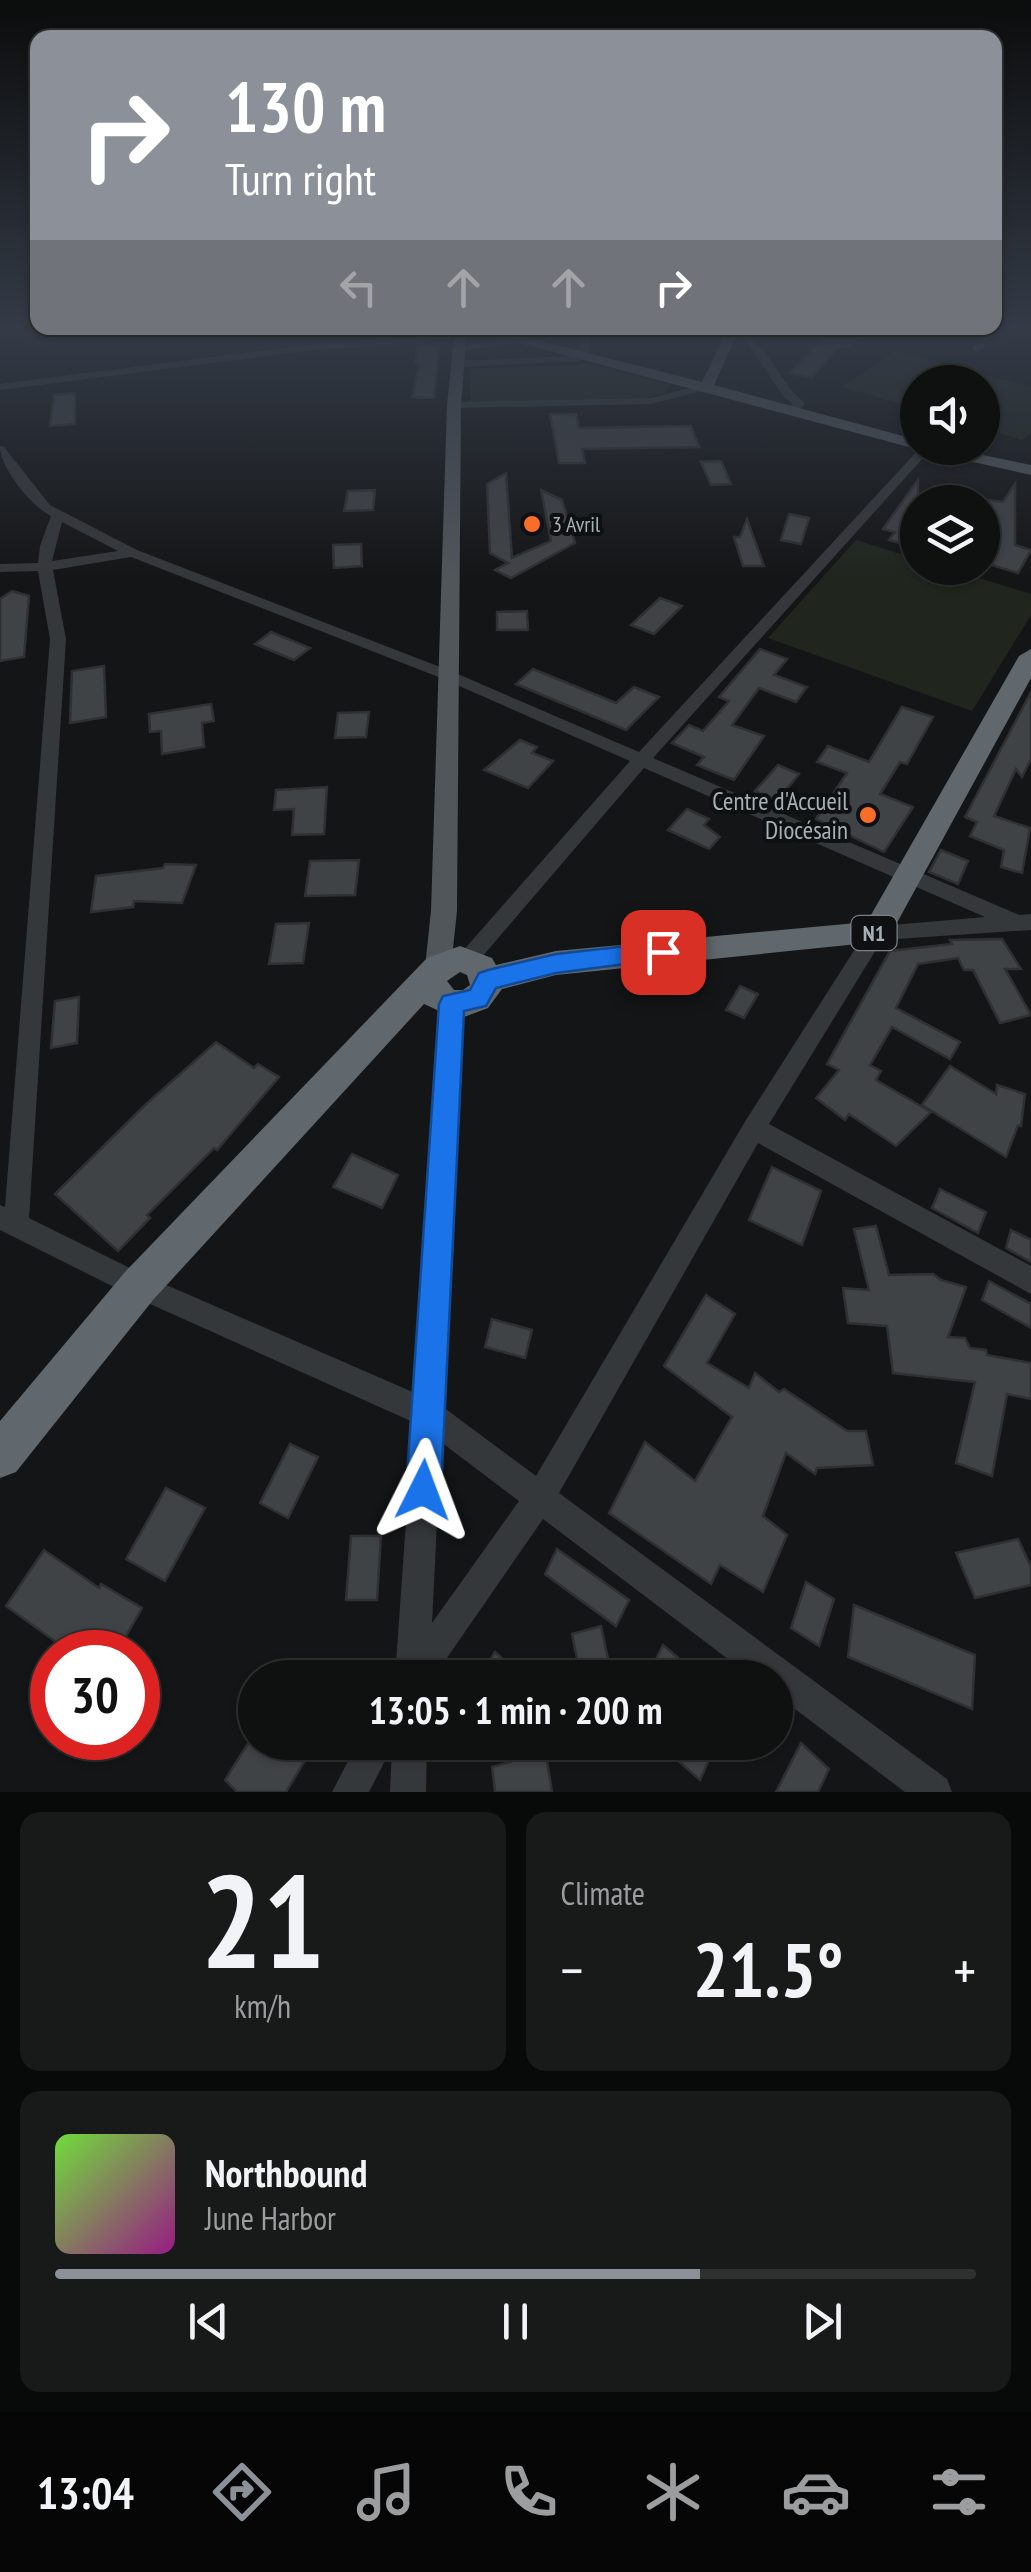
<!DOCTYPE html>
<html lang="en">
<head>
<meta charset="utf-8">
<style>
	body { margin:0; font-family:"PT Sans Narrow",sans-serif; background:#181919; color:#f1f3f6; height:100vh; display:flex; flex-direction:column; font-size:38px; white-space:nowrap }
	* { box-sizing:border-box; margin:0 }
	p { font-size:32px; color:#9b9d9f }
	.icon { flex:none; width:55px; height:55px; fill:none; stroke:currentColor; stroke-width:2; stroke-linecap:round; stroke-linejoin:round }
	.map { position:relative; height:1792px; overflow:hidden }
	.drawer { display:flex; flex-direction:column; gap:20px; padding:20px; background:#080909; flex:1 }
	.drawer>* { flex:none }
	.top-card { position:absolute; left:30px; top:30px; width:972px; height:305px; border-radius:20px; box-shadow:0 2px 8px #0004,0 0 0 2px #2f3030; background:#8c9099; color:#fff; overflow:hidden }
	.controls { position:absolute; left:900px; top:365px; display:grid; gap:20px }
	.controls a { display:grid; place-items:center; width:100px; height:100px; border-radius:50%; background:#0f1010; box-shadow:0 2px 8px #0004,0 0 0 2px #2f3030; font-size:50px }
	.speed { position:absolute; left:30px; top:1630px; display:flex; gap:20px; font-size:50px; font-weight:700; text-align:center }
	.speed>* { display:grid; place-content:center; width:130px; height:130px; border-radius:50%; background:#0f1010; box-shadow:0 2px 8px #0004,0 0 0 2px #2f3030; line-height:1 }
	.speed .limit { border:15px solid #d22; background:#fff; color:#111 }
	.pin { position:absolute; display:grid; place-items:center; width:85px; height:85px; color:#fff; margin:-42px; border-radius:20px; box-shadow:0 5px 15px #0006 }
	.me { position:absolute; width:110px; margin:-55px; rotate:3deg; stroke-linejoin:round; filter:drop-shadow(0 0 8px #0008) }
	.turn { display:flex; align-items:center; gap:35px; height:210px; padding:0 30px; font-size:45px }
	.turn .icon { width:130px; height:130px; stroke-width:2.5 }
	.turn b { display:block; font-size:70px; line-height:85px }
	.lanes { display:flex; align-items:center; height:95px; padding:0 30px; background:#0003; justify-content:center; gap:50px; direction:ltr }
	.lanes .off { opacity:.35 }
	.big { font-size:75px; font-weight:600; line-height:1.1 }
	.drawer .widget { flex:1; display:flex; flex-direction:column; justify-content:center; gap:15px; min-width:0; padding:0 35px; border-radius:20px; background:#181919 }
	.drawer .dial { align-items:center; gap:0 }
	.dial b { font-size:130px; line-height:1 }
	.song { display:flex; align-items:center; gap:30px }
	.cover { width:120px; height:120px; border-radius:15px; background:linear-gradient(135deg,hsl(100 70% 55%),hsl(310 70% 35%)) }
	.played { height:10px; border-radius:5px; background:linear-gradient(90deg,#8c9099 70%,#2f3030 70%) }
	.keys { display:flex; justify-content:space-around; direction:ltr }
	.heat { display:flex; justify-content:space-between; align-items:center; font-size:55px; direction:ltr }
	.drawer .tiles { flex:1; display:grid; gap:20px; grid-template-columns:1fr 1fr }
	.widget:last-child { grid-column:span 2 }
	.trip { position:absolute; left:238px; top:1660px; width:555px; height:100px; border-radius:50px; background:#0f1010; box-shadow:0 2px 8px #0004,0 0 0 2px #2f3030; font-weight:600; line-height:100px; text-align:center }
	.tabs { display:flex; height:160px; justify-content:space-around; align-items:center; background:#060606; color:#9b9d9f }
	.tabs .icon { width:70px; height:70px }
	.tabs .current { color:#8c9099 }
	.tabs b { font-size:45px; color:#f1f3f6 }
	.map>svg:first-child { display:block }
	.green { fill:#20261e }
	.building { fill:#404346; stroke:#2e3032; stroke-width:2.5 }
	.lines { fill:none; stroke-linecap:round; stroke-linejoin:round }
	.minor { fill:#35383b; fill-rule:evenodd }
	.major { fill:#51565b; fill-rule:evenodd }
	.highway { fill:#61686d; fill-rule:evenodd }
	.route { fill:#1a73e8; stroke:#114b97; stroke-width:2.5 }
	.poi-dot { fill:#fa6d28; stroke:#0f1011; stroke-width:4 }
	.labels { text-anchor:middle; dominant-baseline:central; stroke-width:8; stroke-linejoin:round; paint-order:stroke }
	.far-poi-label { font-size:22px; fill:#a5b1b7; stroke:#0f1011; text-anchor:start }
	.shield { fill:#0f1011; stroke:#788185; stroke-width:2.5 }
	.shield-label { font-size:22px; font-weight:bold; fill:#a5b1b7 }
	.poi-label { font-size:25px; fill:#a5b1b7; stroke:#0f1011; text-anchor:end }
</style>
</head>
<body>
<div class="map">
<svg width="1031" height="1792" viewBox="0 0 1031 1792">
	<rect width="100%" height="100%" fill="#141516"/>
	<!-- green -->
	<g class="green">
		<path d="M896,351L1031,387V432L1022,440L983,428L982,382H918L917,409L842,387Z"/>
		<path d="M591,364L669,384L666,393L646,398L470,402V369Z"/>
		<path d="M856,540L917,559L918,568H946L1031,594V615L972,711L768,638Z"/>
	</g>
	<!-- building -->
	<g class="building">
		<path d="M839,328L863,330L851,348L840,346L811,378L789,373L825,337H834Z"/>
		<path d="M439,345L434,398L412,397L419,364H415L417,347Z"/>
		<path d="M75,393V424L50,426L54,395Z"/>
		<path d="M550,414H576L579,428L691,426L699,447L582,449L585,463H559Z"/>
		<path d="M721,461L731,484L711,485L701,462Z"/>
		<path d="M506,473L512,558L551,541L541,490L562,500L575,543L511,578L495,570L508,563L490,553L487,484Z"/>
		<path d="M918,480V548L889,540L895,532L883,529Z"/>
		<path d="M1015,484V545L1031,550L1018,573L982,562L987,500L1003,502Z"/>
		<path d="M375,490L373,510L344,511L348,491Z"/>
		<path d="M789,514L809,518L801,544L781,540Z"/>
		<path d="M747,519L764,566H743L734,537H740Z"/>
		<path d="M361,544L362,566L334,568L333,545Z"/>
		<path d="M12,591L29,596L24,657L0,661V599Z"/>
		<path d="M660,598L682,606L654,634L631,625Z"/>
		<path d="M527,611L528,630H497V612Z"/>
		<path d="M271,632L310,648L294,660L255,644Z"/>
		<path d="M760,649L787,659L774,675L807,687L796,702L759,688L732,725L764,736L734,780L697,765L704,757L672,743L689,725L703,731L729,701L719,697Z"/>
		<path d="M104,666L106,717L70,723L72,671Z"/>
		<path d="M533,669L616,703L634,687L659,697L626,730L516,684Z"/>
		<path d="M1031,692V759L1022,777L1016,769L994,816L1030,828L1022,873L1001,867L1004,850L970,836L977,822L965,817Z"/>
		<path d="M211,704L214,721L202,723L204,747L162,754L161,731L150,732L149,714Z"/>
		<path d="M902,707L933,717L907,764L900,762L880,794L913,807L884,852L816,819L847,773L817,762L828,746L869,762Z"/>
		<path d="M369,712L366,737L335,738L338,713Z"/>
		<path d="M520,740L537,747L532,753L553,761L528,788L484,770Z"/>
		<path d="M778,765L799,774L777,801L755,791Z"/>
		<path d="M327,787L324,834L292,835L294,809L274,810L276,790Z"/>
		<path d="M687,809L709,819L704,825L720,837L709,849L668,830Z"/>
		<path d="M941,850L968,861L958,884L929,872Z"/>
		<path d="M359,860L355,895L305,896L310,861Z"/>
		<path d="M165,864L196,865L182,903L134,901L133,907L91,912L96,876L163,868Z"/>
		<path d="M309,923L303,963L269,964L276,924Z"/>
		<path d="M1002,939L1021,969H1005L1031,1015L1000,1023L973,970H964L958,958L918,964L896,1008L960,1042L950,1059L892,1027L870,1065L881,1071L876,1080L931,1112L896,1146L849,1114L845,1120L816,1098L839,1070L827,1064L890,951L952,944L950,940Z"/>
		<path d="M740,986L758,994L744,1018L726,1010Z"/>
		<path d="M79,997L77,1043L51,1048L55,1001Z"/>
		<path d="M216,1042L254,1068L258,1064L279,1077L217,1150L214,1148L147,1215L150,1218L118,1251L55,1194L144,1106Z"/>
		<path d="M950,1066L996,1094L997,1085L1025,1094L1021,1126L1018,1125L1006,1157L922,1105Z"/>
		<path d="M352,1154L398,1175L382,1208L333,1187Z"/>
		<path d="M772,1167L821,1191L802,1245L749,1220Z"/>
		<path d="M940,1189L986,1212L978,1233L932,1208Z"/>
		<path d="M876,1226L889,1275L933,1274L941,1280L966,1287L948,1337L965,1338L970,1348L986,1350L987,1355L1031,1363V1399L1007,1394L992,1476L956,1463L975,1382L893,1373L887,1326L848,1323L843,1288L869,1290L854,1229Z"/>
		<path d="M1011,1230L1031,1240V1262L1006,1248Z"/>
		<path d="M989,1281L1031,1304V1328L982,1300Z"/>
		<path d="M706,1295L735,1314L707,1363L749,1388L755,1373L779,1392L784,1389L847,1431H866L873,1465L817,1468L815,1474L786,1453L763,1516L787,1535L763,1592L720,1565L711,1584L609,1513L645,1442L695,1481L732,1417L664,1366Z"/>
		<path d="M492,1319L532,1330L525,1358L485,1347Z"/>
		<path d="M290,1444L318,1457L288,1518L260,1503Z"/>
		<path d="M166,1488L205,1508L165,1581L126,1559Z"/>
		<path d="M351,1536H381L377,1600H346Z"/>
		<path d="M1018,1539L1031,1567V1585L975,1598L956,1553Z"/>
		<path d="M557,1549L629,1600L616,1626L545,1574Z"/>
		<path d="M44,1550L99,1588L101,1584L142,1608L117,1652H70L6,1606Z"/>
		<path d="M806,1582L834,1599L819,1646L791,1628Z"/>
		<path d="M854,1605L975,1655L972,1709L848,1657Z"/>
		<path d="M601,1626L612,1678H581L572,1634Z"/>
		<path d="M663,1645L702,1678H647Z"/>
		<path d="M495,1652L523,1678H480Z"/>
		<path d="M249,1742H316L286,1792H237L225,1780Z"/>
		<path d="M489,1742H544L552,1792H495L492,1767L510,1762Z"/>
		<path d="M657,1742H717L700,1780Z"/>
		<path d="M801,1743L829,1769L818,1792H776Z"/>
	</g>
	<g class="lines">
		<!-- minor -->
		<g class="minor">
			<path d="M580,328H590V354L579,361L460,367L455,364L460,361L573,356L580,353Z"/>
			<path d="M717,328C769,328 769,374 804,402V406L794,413H786V409L793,404L783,396L745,339Z"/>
			<path d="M991,328H1002L981,351H973V347Z"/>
			<path d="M460,335L464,340L316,350L0,390V384L316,344Z"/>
			<path d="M519,337L523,342L460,351L455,348Z"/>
			<path d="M706,384L710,385V389L651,404L454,408L448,405L454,402L651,398Z"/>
			<path d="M0,446L4,447L50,505L137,550L453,672L639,752L920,448H932L653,758L1019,915L1031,914V930L882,940L769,1124L1031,1266V1294L758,1143L559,1493L947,1779L952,1792H905L775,1694V1678H753L543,1519L433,1678H395L413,1422L130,1295L0,1230V1205L5,1207L50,639L38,571L0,572V564L38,563L40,546L51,516C31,506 0,468 0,446ZM62,522L118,551L52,561ZM131,557L441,678L630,761L461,953L457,959L461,965H475L644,768L985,917L869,927L746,1120L536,1476L443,1407L463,1004L460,998L452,995L444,998L441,1004L415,1393L148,1277L29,1218L66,639L53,570ZM441,1442L519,1501L432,1623Z"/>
			<path d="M358,1742H427L426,1792H390L392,1747L369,1792H332Z"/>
		</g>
		<!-- major -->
		<path class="major" d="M455,328H489L702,382L728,328H740L714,385L918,440V448H948L1031,465V475L924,451L467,329L461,405L457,911L451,967L447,974L438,977L429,974L425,967L431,911L447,405Z"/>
		<!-- highway -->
		<path class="highway" d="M1031,649V678L887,941L556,975L502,989L488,1008L464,1017L450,1016L424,1004L153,1300L16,1472L0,1478V1421L125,1272L427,958L460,946L492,958L496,965L556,951L867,922L1019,656ZM460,972L467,975L470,985L463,990H454L447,981Z"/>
	</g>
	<!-- sky -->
	<linearGradient id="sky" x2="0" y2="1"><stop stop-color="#0b0c0c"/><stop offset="0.57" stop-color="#343b47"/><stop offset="1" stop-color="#343b47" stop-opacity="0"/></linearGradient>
	<rect width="1031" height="579" fill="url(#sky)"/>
	<!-- route -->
	<path class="route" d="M663,942L672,945L675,952L672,958L556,973L496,988L486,1006L464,1011L441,1490L435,1502L423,1507L411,1502L406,1490L439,1004L443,996L470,990L479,973L488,970L556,954Z"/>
	<!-- markers -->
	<g class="poi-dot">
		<circle cx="532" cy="524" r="10"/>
		<circle cx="868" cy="815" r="10"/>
	</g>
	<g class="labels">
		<!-- far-poi labels -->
		<g class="far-poi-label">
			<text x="552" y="524">3 Avril</text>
		</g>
		<!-- shield labels -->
		<rect class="shield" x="851.5" y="916" width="45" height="34" rx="8"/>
		<g class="shield-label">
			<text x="874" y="933">N1</text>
		</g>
		<!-- poi labels -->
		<g class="poi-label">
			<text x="848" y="801">Centre d'Accueil<tspan x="848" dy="29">Diocésain</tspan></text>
		</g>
	</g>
</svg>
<div class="controls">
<a><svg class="icon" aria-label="sound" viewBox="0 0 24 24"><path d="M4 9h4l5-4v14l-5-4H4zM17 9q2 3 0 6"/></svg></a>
<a><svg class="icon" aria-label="layers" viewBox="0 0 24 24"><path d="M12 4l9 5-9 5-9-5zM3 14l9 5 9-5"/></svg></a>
</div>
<div class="speed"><div class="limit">30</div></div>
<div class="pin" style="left:663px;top:952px;background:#d93025"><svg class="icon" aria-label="arrive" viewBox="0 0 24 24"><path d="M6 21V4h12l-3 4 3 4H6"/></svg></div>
<svg class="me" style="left:423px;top:1490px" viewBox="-20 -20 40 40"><path d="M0-17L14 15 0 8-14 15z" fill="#1a73e8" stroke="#fff" stroke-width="4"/></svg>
<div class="trip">13:05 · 1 min · 200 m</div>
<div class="top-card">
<div class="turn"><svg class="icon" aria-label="right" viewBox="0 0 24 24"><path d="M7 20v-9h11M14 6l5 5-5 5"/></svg><div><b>130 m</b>Turn right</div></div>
<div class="lanes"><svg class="icon off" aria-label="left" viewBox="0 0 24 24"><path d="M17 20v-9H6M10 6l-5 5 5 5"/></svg><svg class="icon off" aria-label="ahead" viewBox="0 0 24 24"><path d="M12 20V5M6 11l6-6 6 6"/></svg><svg class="icon off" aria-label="ahead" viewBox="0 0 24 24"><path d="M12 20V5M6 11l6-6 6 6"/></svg><svg class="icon" aria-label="right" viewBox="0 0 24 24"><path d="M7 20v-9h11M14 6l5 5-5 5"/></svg></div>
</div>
</div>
<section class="drawer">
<div class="tiles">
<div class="widget dial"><b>21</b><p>km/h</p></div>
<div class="widget"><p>Climate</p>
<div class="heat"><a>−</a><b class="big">21.5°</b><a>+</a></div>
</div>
<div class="widget">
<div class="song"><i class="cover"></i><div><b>Northbound</b><p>June Harbor</p></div></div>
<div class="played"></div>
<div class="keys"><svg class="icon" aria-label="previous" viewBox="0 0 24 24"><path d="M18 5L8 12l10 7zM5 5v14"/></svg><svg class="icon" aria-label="pause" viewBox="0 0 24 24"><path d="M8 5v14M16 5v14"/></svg><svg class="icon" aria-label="next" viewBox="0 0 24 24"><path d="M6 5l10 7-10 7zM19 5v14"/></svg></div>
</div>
</div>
</section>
<nav class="tabs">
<b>13:04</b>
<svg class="icon current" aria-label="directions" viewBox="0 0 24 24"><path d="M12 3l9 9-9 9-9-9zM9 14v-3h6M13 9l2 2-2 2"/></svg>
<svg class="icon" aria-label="music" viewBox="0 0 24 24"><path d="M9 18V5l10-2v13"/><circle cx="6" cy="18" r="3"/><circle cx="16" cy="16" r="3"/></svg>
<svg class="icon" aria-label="phone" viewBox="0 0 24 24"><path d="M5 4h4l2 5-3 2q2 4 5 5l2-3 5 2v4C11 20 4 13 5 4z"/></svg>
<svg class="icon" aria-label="climate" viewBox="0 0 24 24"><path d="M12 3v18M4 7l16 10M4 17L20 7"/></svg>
<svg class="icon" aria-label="car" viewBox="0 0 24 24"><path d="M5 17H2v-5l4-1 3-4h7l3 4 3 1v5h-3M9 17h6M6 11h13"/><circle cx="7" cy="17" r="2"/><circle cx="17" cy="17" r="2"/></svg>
<svg class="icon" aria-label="filters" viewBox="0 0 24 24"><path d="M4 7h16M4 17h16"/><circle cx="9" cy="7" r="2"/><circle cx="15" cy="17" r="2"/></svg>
</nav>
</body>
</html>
